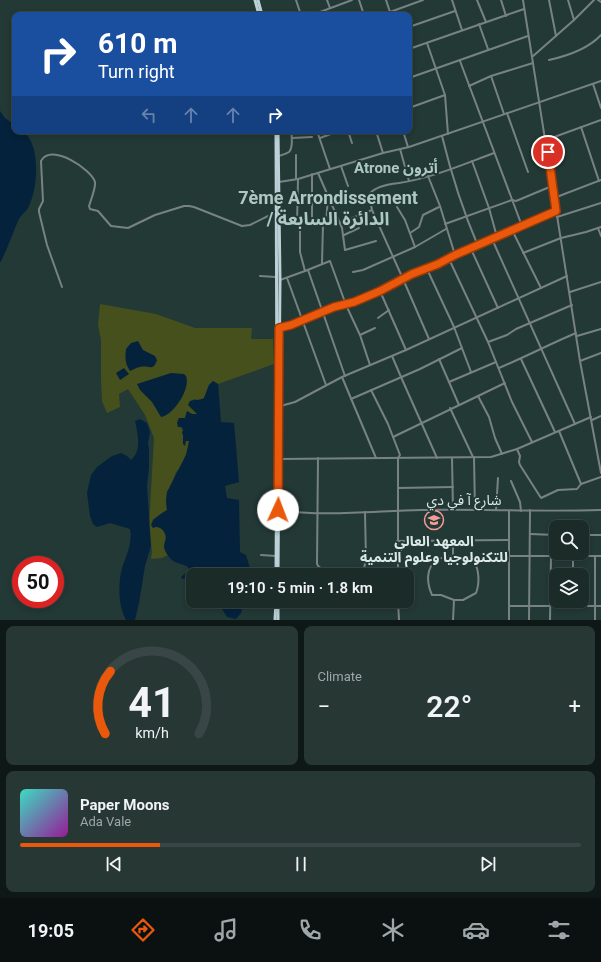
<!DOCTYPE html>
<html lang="en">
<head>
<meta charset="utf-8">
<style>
	body { margin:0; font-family:Roboto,"Noto Sans Arabic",sans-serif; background:#273734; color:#f1f3f6; height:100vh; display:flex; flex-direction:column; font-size:15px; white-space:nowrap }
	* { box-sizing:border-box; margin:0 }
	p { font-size:13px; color:#9fa7a8 }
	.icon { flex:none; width:22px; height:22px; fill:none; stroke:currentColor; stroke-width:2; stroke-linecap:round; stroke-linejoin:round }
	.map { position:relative; height:620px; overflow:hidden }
	.details { display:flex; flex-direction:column; gap:6px; padding:6px; background:#0e1816; flex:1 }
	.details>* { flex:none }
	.guide { position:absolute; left:12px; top:12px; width:400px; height:122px; border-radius:8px; box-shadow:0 2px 6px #0003,0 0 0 1px #384745; background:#1a4fa0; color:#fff; overflow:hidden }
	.fabs { position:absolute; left:549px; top:520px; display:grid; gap:8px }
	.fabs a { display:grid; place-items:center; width:40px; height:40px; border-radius:8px; background:#1a2b28; box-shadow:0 2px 6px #0003,0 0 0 1px #384745; font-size:20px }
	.speed { position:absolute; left:12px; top:556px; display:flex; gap:8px; font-size:20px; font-weight:700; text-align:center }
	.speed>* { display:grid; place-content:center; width:52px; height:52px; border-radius:50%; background:#1a2b28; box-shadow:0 2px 6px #0003,0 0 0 1px #384745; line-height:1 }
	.speed .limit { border:6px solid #d22; background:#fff; color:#111 }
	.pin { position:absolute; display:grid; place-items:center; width:34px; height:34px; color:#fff; margin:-17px; border:2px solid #fff; border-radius:50%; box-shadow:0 1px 4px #0007 }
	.me { position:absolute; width:44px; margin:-22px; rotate:2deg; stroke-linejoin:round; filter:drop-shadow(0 0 3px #0008) }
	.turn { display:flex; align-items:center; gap:14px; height:84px; padding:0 20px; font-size:18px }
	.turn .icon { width:52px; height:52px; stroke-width:2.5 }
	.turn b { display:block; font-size:28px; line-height:34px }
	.lanes { display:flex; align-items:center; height:38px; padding:0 20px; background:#0003; justify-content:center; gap:20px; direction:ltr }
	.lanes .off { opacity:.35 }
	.big { font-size:30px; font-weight:600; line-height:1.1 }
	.details .tile { flex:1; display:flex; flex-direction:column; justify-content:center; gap:6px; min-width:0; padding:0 14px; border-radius:8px; background:#273734 }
	.details .dial { align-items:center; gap:0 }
	.dial svg { height:104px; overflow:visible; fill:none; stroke:#384745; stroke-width:7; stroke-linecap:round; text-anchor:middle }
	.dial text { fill:#f1f3f6; stroke:none }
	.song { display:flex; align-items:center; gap:12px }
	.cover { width:48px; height:48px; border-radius:6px; background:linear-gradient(135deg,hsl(170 70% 55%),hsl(300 70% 35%)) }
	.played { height:4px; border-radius:2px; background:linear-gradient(90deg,#ea580c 25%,#384745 25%) }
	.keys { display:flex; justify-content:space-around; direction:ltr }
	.heat { display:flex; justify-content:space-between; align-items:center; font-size:22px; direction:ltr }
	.details .tiles { flex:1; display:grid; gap:6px; grid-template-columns:1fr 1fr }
	.tile:last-child { grid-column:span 2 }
	.trip { position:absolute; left:186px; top:568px; width:228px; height:40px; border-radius:8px; background:#1a2b28; box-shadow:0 2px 6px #0003,0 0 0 1px #384745; font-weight:600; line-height:40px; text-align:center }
	.dock { display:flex; height:64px; justify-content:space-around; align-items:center; background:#0a1110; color:#9fa7a8 }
	.dock .icon { width:28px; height:28px }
	.dock .active { color:#ea580c }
	.dock b { font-size:18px; color:#f1f3f6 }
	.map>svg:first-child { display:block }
	.green { fill:#45501d }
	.water { fill:#04223c }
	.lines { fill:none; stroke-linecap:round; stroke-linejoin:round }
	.minor { stroke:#788285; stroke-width:2 }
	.major { stroke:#bbd1d7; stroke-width:3 }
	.route-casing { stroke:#983908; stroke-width:10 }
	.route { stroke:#ea580c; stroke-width:7 }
	.labels { text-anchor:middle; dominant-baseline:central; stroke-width:4; stroke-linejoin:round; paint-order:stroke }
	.street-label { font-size:14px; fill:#dbe9e6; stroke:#233936 }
	.poi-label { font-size:14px; font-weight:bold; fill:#dbe9e6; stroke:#233936 }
	.neighbourhood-label { font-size:15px; font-weight:bold; fill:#aec8c4; stroke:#233936 }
	.district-label { font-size:18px; font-weight:bold; fill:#aec8c4; stroke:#233936 }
</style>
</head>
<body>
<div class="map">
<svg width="601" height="620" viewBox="0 0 601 620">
	<rect width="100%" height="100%" fill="#233936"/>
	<!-- green -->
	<path class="green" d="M100,304L156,314L195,328H252L251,339H273L274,364L218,384L213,381L209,385L204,398L199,400L193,399L197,414H192L187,411L185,418H179L177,423L183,430V441H189L188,450L180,468L176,472L170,488L167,492L166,501L167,510L152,520C153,522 154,525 156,526C159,528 162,528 164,532C168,540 163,546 168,555L162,558L151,559L152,552L149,525L154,438L145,415L128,389L119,394L120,407L107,413L102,401L101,380V340L98,325Z"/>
	<!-- water -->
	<g class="water">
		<path d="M0,111L5,118L15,125V131H23C41,145 38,187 29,206C27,212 20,215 18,221C12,235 7,250 0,263Z"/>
		<path d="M138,341L143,350L155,356L157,360C153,372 149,365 140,367C137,367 133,370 130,371C125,363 125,358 126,349L131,343Z"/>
		<path d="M124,368L129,374L120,380L116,373Z"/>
		<path d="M171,373L184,374L186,376C191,388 174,415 161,417L152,402L140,390L137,384Z"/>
		<path d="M213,381L218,384L221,422L234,423L239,482L225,486L227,498L239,500L240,552L246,555L252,575H193V581L190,577L182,579L181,577L189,570L188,567C182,563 174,564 169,557C167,554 164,550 164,546C164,543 166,540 166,537C165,530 159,525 153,528L151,525C153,518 161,514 167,510L166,501L167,492L186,455L189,441H186L185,446L183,444V435L182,433L183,430L182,427H178L177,423L179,418H185L187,411L192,414H197L188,405L190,401C195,399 199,401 204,398L209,385Z"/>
		<path d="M140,419L147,423L150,432L148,443L149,449V468L147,486L151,546L145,566L139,603L135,620H126C118,606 118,583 122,568C126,556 133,542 130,529L110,523L97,527L93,524L90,516L87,493L91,475L97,467L112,456L121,453L127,456L131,460C142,450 138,435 135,421Z"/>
		<path d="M213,601H244L241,613L236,619L227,617L222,609Z"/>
	</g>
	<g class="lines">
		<!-- minor -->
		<g class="minor">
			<path d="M296,0L301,15"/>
			<path d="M327,0L330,8"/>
			<path d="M359,0L364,15"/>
			<path d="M386,0L391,15"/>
			<path d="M452,0L462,30"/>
			<path d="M477,0L486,22"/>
			<path d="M501,0L506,16"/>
			<path d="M523,0L580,361L601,473"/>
			<path d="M549,0L556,36"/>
			<path d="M568,0L574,20"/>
			<path d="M598,0L601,2"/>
			<path d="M390,12L423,0"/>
			<path d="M312,15L352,0"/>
			<path d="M479,24L488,49"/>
			<path d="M409,27L455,11"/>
			<path d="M427,43L445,95L448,134"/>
			<path d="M409,49L524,9"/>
			<path d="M532,57L574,20L594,0"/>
			<path d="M549,60C567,56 588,49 601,35"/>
			<path d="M460,61L522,226"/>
			<path d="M491,76L504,114"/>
			<path d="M409,78L528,36"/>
			<path d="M593,84L601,108"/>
			<path d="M469,86L491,76L533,63"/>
			<path d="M409,108L445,95"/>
			<path d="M507,113L528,172"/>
			<path d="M581,127L599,181"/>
			<path d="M317,131L330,169"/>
			<path d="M348,131L352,143"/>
			<path d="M376,131L383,153"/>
			<path d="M403,131L408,147"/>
			<path d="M442,136C451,173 463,211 478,246"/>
			<path d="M292,138L312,137"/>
			<path d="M320,138L339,131"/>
			<path d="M546,140L601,120"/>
			<path d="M400,149L409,181"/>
			<path d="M296,155V179"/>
			<path d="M279,156C282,155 286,154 289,152C293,148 292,136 291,131"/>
			<path d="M472,161L489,208L497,237"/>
			<path d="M341,166L348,186"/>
			<path d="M318,173L342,228L345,250L376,241"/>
			<path d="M312,174V224"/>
			<path d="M428,176L440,206L455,255"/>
			<path d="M279,182L298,179L383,153L409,147L601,81"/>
			<path d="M554,198L601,180"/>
			<path d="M397,207L405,220L415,247"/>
			<path d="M557,217L601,203"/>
			<path d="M280,223H340L372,210"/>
			<path d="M297,224L298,179"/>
			<path d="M300,224V252L305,271"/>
			<path d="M326,224L328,197"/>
			<path d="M445,224L512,200L516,201L552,186"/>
			<path d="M598,228L601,236"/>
			<path d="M512,230L541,288"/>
			<path d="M410,233L419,227L423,215L439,207"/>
			<path d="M344,235L359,228"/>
			<path d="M492,239L575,424"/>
			<path d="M471,249L498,308"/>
			<path d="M523,253L561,238L586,232L601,227"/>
			<path d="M449,259L488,342L512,402L532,442"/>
			<path d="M322,263L323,224"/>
			<path d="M427,269L454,327L471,372"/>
			<path d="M308,270L345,376"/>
			<path d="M353,272L363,270L415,247L446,229"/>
			<path d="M260,276L276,277"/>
			<path d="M287,278L326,385"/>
			<path d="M280,280L305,271L330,261L346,305L360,335L370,365"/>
			<path d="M62,287L47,245L39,212V209L43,201L41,161C51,142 92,170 95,182C96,187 91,200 89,206L90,209L98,211L111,226L128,228L155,215L184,206H189L194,207L242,226L250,225L276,212"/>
			<path d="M380,291L406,350"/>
			<path d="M570,292L601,282"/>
			<path d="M378,318L389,310"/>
			<path d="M280,328L312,317L334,307L354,302L380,291L412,274L438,264L455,255L556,211"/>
			<path d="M360,335L375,328"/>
			<path d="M577,336L601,329"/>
			<path d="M429,339L403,279L372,210L369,195C374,186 390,184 399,183C432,178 464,164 494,153"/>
			<path d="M488,342L507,335L516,329L572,305"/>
			<path d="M392,356L401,377L437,458"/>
			<path d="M439,359L459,405"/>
			<path d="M521,359L555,432"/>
			<path d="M580,361L601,353"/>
			<path d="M499,368C525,357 550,344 576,333"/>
			<path d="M342,377L376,458"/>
			<path d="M449,382L496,362"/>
			<path d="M371,390L388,424L400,455L398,458V575"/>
			<path d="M478,396L489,417L495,438L502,454"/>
			<path d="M351,399L420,369L462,348"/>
			<path d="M277,407L295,402L342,377L406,350L567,276"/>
			<path d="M450,408L473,457"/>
			<path d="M592,420L601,416"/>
			<path d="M393,437L505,383"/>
			<path d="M517,449L520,456L519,462L520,465L541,498L558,490L577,489L581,484L559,431"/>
			<path d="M474,457L475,510"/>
			<path d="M318,458L317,564C324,577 353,573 364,568L366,560L365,512"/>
			<path d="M452,458L453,510"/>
			<path d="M279,459L491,457L517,449L591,417"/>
			<path d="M511,481L520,502L521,511"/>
			<path d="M581,484L601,477"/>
			<path d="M398,488L453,487"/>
			<path d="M278,510C325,517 374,511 421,510C481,509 541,512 601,510"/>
			<path d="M496,510L498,478"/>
			<path d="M530,534L556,535"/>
			<path d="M582,535H601"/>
			<path d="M397,541L508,540"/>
			<path d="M261,555L276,556"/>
			<path d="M508,556H601"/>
			<path d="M573,575V553"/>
			<path d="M454,600H463L476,593C480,583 479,570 474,561"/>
			<path d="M398,601L399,620"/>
			<path d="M509,606H601"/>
			<path d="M453,620L454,600L441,595H432C427,584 425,568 437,560C442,557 447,557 453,556V541"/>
			<path d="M509,620V511"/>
			<path d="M529,620L530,510"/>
			<path d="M550,620L551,556"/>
			<path d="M595,620V556"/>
		</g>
		<!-- major -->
		<g class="major">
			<path d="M255,0L259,15"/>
			<path d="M258,0L262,15"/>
			<path d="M278,131L280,280L279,395"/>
			<path d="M276,575L277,407L276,131"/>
			<path d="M278,575L279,441"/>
			<path d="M278,601V620"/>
			<path d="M275,620L276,601"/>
		</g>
	</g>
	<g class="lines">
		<defs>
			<path id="route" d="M278,510L279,328L291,325L334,307L354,302L380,291L412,274L438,264L455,255L556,211L548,152"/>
		</defs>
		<!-- route casing -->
		<use href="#route" class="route-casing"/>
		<!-- route -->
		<use href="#route" class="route"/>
	</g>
	<!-- icons -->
	<defs>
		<symbol id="university-ring" viewBox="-11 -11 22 22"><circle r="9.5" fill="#233936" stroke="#f59c96" stroke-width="1.5"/><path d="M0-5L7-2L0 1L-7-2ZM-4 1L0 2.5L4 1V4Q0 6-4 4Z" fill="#f59c96"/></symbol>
	</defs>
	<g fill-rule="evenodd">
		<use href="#university-ring" x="423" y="509" width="22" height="22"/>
	</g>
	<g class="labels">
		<!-- street labels -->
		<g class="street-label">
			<text x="464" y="500">شارع آ في دي</text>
		</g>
		<!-- poi labels -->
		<g class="poi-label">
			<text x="434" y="541">المعهد العالي<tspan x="434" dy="16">للتكنولوجيا وعلوم التنمية</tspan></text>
		</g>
		<!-- neighbourhood labels -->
		<g class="neighbourhood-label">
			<text x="396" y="168">Atrone أترون</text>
		</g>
		<!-- district labels -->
		<g class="district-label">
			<text x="328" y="197">7ème Arrondissement<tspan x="328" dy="21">/ الدائرة السابعة</tspan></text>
		</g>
	</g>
</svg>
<div class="fabs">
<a><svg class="icon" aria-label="search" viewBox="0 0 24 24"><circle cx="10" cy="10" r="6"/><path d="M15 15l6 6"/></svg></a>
<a><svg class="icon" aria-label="layers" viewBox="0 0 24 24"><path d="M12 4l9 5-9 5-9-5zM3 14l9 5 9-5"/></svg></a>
</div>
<div class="speed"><div class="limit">50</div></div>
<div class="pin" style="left:548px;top:152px;background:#d93025"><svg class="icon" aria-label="arrive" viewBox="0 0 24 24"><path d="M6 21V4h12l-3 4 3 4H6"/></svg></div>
<svg class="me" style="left:278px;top:510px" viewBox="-20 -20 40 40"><circle r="19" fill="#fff"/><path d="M0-13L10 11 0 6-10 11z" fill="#ea580c"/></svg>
<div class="trip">19:10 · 5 min · 1.8 km</div>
<div class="guide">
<div class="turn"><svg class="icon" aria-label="right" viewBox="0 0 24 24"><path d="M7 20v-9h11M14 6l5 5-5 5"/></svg><div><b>610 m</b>Turn right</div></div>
<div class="lanes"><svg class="icon off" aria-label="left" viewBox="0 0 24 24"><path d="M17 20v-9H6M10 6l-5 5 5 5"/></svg><svg class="icon off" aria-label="ahead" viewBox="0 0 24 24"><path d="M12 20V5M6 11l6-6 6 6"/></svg><svg class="icon off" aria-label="ahead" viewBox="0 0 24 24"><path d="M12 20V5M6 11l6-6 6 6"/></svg><svg class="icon" aria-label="right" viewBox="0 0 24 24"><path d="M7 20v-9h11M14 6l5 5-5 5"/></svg></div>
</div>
</div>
<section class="details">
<div class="tiles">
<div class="tile dial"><svg viewBox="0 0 100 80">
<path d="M14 69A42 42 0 1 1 86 69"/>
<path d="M14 69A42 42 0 0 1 18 21" stroke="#ea580c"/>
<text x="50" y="56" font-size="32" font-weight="700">41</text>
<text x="50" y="72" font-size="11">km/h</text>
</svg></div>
<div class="tile"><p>Climate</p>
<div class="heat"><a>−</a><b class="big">22°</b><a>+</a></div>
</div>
<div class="tile">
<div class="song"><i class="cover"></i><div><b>Paper Moons</b><p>Ada Vale</p></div></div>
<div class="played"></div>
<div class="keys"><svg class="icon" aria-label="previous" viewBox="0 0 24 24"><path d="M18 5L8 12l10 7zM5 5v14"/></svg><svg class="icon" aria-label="pause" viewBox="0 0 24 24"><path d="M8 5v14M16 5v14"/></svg><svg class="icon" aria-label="next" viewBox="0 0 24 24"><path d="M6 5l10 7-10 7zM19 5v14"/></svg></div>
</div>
</div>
</section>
<nav class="dock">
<b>19:05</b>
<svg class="icon active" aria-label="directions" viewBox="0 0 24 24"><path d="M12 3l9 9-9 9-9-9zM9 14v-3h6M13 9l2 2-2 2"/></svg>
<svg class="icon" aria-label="music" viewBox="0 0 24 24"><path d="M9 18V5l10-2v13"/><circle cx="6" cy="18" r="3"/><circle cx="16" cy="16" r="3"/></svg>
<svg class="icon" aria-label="phone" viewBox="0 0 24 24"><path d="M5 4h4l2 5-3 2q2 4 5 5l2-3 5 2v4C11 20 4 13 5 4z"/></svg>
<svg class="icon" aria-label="climate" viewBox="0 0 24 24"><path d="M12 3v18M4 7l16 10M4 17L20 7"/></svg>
<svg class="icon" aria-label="car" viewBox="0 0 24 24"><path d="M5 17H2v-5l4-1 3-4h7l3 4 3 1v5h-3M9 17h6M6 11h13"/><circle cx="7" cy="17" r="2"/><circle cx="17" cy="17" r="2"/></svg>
<svg class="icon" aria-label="filters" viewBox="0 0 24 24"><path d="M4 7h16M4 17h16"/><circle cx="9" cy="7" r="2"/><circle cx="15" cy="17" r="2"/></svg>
</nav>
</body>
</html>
